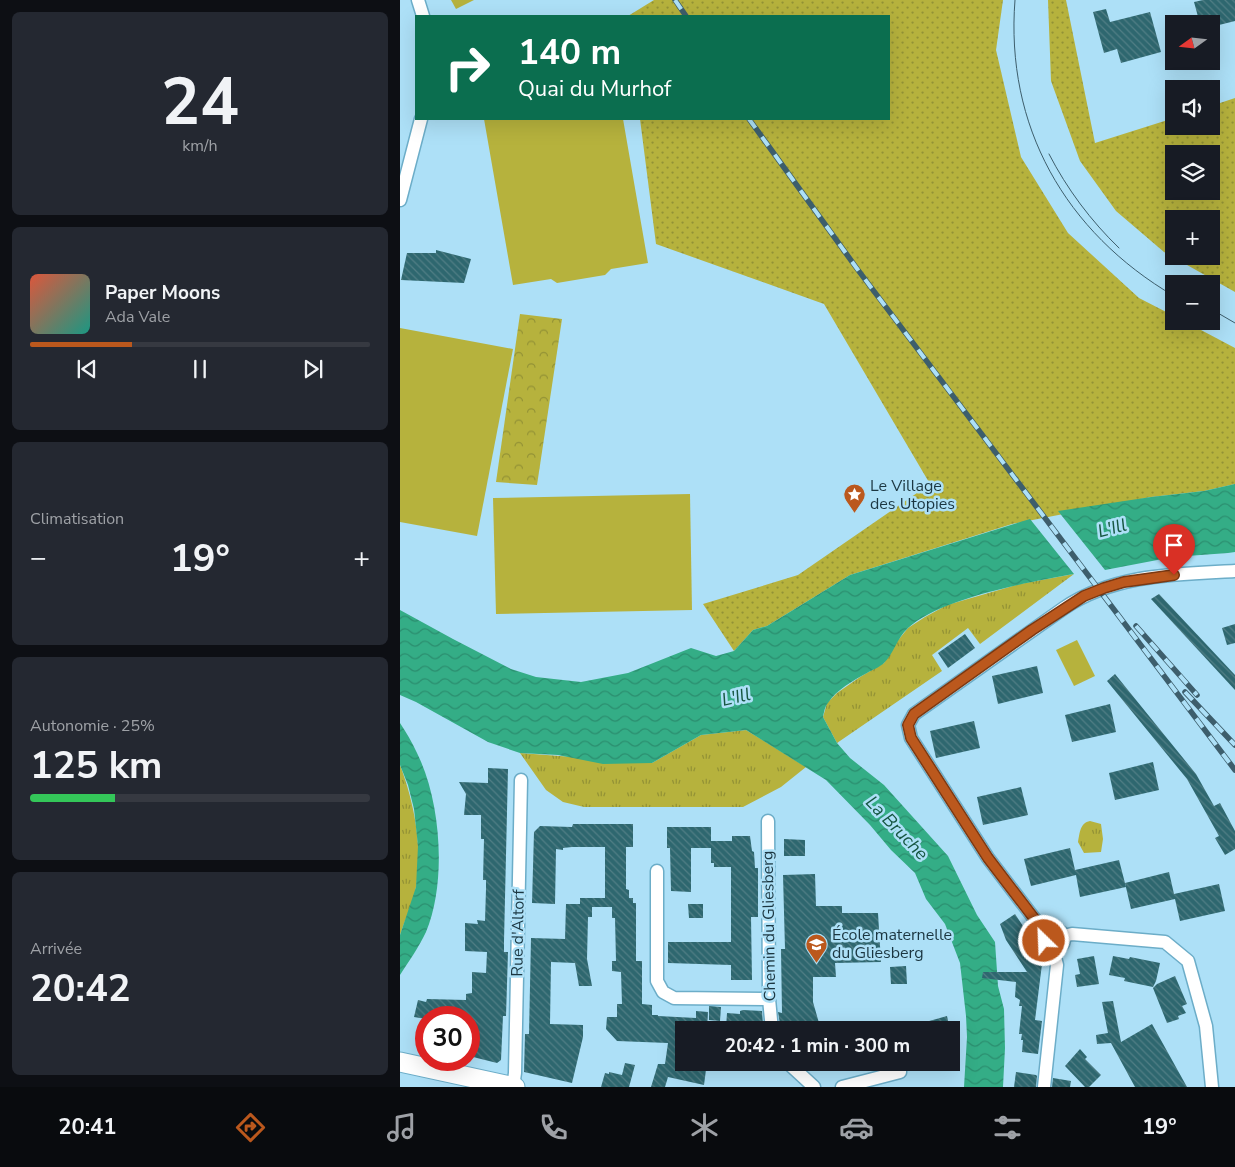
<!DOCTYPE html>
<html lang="fr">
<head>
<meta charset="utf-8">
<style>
	body { margin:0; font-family:"Nunito Sans",sans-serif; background:#242831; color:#f1f3f6; height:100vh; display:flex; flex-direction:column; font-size:19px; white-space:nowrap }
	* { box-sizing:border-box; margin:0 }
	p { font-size:16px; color:#9ea1a6 }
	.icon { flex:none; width:28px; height:28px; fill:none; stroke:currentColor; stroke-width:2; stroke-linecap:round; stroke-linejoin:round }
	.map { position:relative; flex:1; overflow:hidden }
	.panel { display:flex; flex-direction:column; gap:12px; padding:12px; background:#0d0f14; width:400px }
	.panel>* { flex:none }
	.hud { position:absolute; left:15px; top:15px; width:475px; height:105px; border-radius:0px; box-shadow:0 5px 20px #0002; background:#0b6e4f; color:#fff; overflow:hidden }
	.needle { width:32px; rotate:255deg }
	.tools { position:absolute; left:765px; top:15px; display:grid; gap:10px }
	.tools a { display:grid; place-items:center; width:55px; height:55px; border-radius:0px; background:#171b24; box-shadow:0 5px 20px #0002; font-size:25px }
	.speed { position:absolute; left:15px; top:1006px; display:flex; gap:10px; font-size:25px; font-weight:700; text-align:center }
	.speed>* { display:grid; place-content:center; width:65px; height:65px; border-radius:50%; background:#171b24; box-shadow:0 5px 20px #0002; line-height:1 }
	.speed .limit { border:8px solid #d22; background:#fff; color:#111 }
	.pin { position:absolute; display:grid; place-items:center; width:42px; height:42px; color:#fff; margin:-51px -21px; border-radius:50% 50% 50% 0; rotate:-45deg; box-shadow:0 0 5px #0007 }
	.pin .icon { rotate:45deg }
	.me { position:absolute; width:55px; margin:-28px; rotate:336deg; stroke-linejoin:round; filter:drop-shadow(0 0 4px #0008) }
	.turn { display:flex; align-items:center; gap:18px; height:105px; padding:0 20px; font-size:22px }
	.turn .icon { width:65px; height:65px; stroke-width:2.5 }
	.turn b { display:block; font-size:35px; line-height:42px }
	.big { font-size:38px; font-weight:700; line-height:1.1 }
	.panel .card { flex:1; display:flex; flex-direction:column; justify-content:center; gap:8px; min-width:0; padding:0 18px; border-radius:8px; background:#242831 }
	.panel .dial { align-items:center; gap:0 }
	.dial b { font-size:65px; line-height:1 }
	.song { display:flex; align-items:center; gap:15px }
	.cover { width:60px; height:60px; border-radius:8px; background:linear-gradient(135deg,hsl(10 70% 55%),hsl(170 70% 35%)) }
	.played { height:5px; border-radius:2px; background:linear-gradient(90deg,#bb581d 30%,#363941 30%) }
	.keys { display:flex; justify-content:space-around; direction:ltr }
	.heat { display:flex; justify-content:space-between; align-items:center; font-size:28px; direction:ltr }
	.charge { height:8px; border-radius:4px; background:linear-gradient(90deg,#34c759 25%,#363941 0) }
	.trip { position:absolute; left:275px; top:1021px; width:285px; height:50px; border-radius:0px; background:#171b24; box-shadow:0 5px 20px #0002; font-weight:700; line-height:50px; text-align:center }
	.dock { display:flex; height:80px; justify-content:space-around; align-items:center; background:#090b0e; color:#9ea1a6 }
	.dock .icon { width:35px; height:35px }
	.dock .active { color:#bb581d }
	.dock b { font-size:22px; color:#f1f3f6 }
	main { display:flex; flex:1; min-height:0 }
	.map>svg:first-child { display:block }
	.grass { fill:url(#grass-dots); fill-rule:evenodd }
	.forest { fill:url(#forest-crowns) }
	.park { fill:url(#park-tufts) }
	.pitch { fill:#b6b23d }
	.water { fill:url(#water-waves) }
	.building { fill:url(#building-back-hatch) }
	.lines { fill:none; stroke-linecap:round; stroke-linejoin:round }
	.minor-casing { stroke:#6cadc8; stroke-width:15 }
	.secondary-casing { stroke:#6cadc8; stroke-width:21 }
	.minor { stroke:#fff; stroke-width:12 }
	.secondary { stroke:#fff; stroke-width:19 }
	.tram { stroke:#3d5e6c; stroke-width:1 }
	.rail-casing { stroke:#3d5e6c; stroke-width:5.5 }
	.rail { stroke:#ade0f7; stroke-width:4; stroke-dasharray:11; stroke-linecap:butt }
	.route-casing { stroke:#7a3913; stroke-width:12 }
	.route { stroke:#bb581d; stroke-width:9 }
	.labels { text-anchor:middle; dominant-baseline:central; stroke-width:5; stroke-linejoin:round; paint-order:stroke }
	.poi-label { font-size:16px; fill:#1b3641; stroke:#ade0f7; text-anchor:start }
	.street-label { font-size:16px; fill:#1b3641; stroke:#ade0f7 }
	.water-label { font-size:18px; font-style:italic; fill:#165641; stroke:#ade0f7 }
</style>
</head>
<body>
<main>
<section class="panel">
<div class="card dial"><b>24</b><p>km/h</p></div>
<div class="card">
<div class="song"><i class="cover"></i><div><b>Paper Moons</b><p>Ada Vale</p></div></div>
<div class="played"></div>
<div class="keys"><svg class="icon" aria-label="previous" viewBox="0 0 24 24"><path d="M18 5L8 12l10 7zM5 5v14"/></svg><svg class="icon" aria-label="pause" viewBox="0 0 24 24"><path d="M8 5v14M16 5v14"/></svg><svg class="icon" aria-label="next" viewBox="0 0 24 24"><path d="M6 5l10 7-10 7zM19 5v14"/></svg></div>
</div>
<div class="card"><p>Climatisation</p>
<div class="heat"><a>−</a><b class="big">19°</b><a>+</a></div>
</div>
<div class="card"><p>Autonomie · 25%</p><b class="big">125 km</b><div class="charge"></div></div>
<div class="card"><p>Arrivée</p><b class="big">20:42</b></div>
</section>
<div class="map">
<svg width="835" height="1087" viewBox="0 0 835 1087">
	<defs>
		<pattern id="grass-dots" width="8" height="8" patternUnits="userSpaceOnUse" patternTransform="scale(1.25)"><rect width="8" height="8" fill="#b6b23d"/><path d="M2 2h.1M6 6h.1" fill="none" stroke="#939235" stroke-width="1.8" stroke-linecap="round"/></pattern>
		<pattern id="forest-crowns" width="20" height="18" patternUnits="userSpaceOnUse" patternTransform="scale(1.25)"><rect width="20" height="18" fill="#b6b23d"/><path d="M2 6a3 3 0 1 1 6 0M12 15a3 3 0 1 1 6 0" fill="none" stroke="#939235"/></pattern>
		<pattern id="park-tufts" width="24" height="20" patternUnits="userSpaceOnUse" patternTransform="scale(1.25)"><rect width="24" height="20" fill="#b6b23d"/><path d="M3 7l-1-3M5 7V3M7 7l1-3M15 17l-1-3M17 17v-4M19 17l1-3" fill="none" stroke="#939235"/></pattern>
		<pattern id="water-waves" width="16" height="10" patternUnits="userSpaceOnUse" patternTransform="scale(1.25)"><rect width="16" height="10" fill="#34ad86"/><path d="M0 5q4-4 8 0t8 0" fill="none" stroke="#2b8e6f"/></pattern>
		<pattern id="building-back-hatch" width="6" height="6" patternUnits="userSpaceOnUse" patternTransform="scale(1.25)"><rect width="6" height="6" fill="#2e676f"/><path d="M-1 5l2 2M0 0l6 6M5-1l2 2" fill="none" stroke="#517e85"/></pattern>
	</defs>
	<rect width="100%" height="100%" fill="#ade0f7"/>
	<!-- grass -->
	<g class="grass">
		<path d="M254,0H603L596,50L621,157L668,233L739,298L774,316V321H784L835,348V484L804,491L751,497L612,524L450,575L367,626L353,630L334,651L303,604L398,575L530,484L424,304L256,244L240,119H489V16H228Z"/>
		<path d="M648,0H666L695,143L774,118V126H811V106L835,98V292L764,252L716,211L680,161L651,81ZM774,154H811V191H774ZM774,219H811V256H774Z"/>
	</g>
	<!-- forest -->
	<path class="forest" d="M120,314L162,319L137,485L96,482Z"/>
	<!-- park -->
	<g class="park">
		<path d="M674,574L580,644L568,628L532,655L542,671L437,743L423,717L427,703L437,693L460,677L484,663L495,644L508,628L525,617L547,605L620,584Z"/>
		<path d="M346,730L406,767L381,787L343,807H184L163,802L146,790L120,753L252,763L301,735Z"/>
		<path d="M0,765C14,802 23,847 16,887C13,903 5,919 0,935Z"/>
		<path d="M690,821L701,824L703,839L701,852L684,853L678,842C680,832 680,823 690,821Z"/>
	</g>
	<!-- pitch -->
	<g class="pitch">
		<path d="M51,0H74L56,9Z"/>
		<path d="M84,119H223L248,263L211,269L205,275L157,283L151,279L113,285Z"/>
		<path d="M0,328L113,349L77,536L0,522Z"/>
		<path d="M290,494L292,610L96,614L93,498Z"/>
		<path d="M677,640L695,676L674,686L656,650Z"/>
	</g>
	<!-- water -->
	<g class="water">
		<path d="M835,484V552L828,553L773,557L705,570L658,511L751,497L804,491Z"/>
		<path d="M630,519L674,574C629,582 541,598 508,628C497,638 493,655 484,663C480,667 472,670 467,673C454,680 436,690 428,703C425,706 424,712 423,717L437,743L450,758L484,785L548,856L577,915L595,942L598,986L604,1009L605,1048L603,1087H564L567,1037L566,1016L560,963L545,924L526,899L515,873L491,850L470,825L426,780L346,730L301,735L252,763L203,764L158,755L120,753L88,742L16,702L0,695V610L53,639L111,669L136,677L181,682L228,673L291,648L316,656L334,651L353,630L367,626L450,575Z"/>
		<path d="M0,723C6,732 12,742 17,753C41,801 47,882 26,932C19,947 9,961 0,975V935L16,887L18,846L14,809L8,785L0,765Z"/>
	</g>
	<!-- building -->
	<g class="building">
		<path d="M803,0H835V21L811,27V24H800L794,2Z"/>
		<path d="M706,9L710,22L750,12L761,52L721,63L717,49L704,53L693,12Z"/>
		<path d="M36,250L71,259L64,283L1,280L7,253H36Z"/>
		<path d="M759,594L835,675V690L751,599Z"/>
		<path d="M835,624V643L827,645L822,628Z"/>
		<path d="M565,634L575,648L548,668L538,653Z"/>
		<path d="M637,666L643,693L598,704L592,676Z"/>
		<path d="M715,674L796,774L814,806L820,803L835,831V849L825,855L815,838L819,836L787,779L707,681Z"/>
		<path d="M710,704L716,732L672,742L665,715Z"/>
		<path d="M574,721L580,748L536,758L530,731Z"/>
		<path d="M753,762L759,790L715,800L709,773Z"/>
		<path d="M88,768L108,769L104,941V952H108L106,1016H103L101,1060L97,1063L69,1056V1018H64V1015L41,1011L39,1018H26V1019L14,1017L18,1000L26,1002L27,999L66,1000V994L72,993V972L86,973L87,952L65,951V923L78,924L77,920L85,921L86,889V880H83L84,839H81V815H64L66,794L59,782L88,783Z"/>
		<path d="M621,787L628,815L583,825L577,797Z"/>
		<path d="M173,824H233V847H226V889L229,890V898H233V903H236V961H242V1004L252,1005V1015H258V1016L296,1018V1011L308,1012L307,1030H283L280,1062H307L304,1085L268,1077L265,1087H251L258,1064H265L268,1043L217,1041L206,1029L207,1017H217V1004H222L221,972L212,971V961H216L215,918H212V907H192V917H188L187,959L192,986H179L175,963L151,962L150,1024L183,1025V1037L172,1083L124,1072L125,1034H129L131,938L165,939L166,904H180V898H205V847H172L163,848V850L156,849L155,904L132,903L134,832L140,826L172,827Z"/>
		<path d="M267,827H311V848H291V892L271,891L270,848H267Z"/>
		<path d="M332,836H350L352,851L354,852L355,868H358V917H351L352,980H331V965L268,963V942H331V867H314V863H311V841H332Z"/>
		<path d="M384,839L405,840V856H384Z"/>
		<path d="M670,848L675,870L719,860L726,887L680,897L676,875L631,886L624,859Z"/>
		<path d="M769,872L774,894L819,884L825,911L780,921L775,899L731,909L725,883Z"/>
		<path d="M415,874L416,906H442V913H478L481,962L435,963L436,977H413V1002L421,1030H381L378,1012L382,1013L381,949H385L383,875Z"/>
		<path d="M288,904H303V918H289Z"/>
		<path d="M615,914L643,956L635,1020L642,1021L638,1054L622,1052L623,1040H621L622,1034H619L622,1006H619L620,1000L615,997L616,982L582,978L583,972H627L606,940L600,924Z"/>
		<path d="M694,956L699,984L677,987L675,975L680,974L677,959Z"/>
		<path d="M713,956L729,959L730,957L760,963L756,981L753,987L724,981L725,978L709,975Z"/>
		<path d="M506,966L507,984H491L490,967Z"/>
		<path d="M775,976L787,1004L782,1006L786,1013L778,1016L779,1019L767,1023L753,988L757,984Z"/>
		<path d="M713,1001L721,1042L752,1024L787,1087H735L711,1043L697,1044L696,1035L708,1033L702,1002Z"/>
		<path d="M309,1006L321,1007L320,1021L309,1020Z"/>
		<path d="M343,1010L362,1011L363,1025L353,1024L352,1030L326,1028L327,1013L340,1014V1011Z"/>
		<path d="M547,1016L550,1030H509L508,1027Z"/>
		<path d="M680,1049L687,1057L685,1059L701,1075L689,1087H685L665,1066Z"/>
		<path d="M225,1063L235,1065L229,1087H201L205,1073L209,1074V1072L222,1075Z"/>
		<path d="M616,1072L636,1075L637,1076L636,1087H614Z"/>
		<path d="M653,1078L671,1081L670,1087H652Z"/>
	</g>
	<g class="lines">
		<defs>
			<g id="minor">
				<path d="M18,0L23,16"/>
				<path d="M0,200L21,119"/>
				<path d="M368,821L369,999L372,1030"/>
				<path d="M257,871V981L263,992L274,998L369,999"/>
				<circle cx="654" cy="939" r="10"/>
				<path d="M646,934L588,858L511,738L508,725L514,714L664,608C714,574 777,574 835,571"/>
				<path d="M664,936L672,934L765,942L788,961L806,1026L812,1087"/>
				<path d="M387,1062L414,1087"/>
				<path d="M113,1087L115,1073L121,780"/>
				<path d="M442,1087L500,1072"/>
				<path d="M644,1087L657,965L653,950"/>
			</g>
			<path id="secondary" d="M0,1062L115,1087"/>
		</defs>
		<!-- minor casing -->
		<use href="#minor" class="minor-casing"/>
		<!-- secondary casing -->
		<use href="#secondary" class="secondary-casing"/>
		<!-- minor -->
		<use href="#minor" class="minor"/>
		<!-- secondary -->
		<use href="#secondary" class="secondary"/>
		<!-- tram -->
		<g class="tram">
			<path d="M615,0C605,126 665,232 774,296"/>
			<path d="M649,154C667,189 691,221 719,248"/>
			<path d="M811,309L835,323"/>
		</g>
		<defs>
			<g id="rail">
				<path d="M275,0L286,16"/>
				<path d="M349,119L458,270L835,770"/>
				<path d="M736,626L797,695"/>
				<path d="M785,692L835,745"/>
			</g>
		</defs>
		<!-- rail casing -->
		<use href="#rail" class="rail-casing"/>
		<!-- rail -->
		<use href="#rail" class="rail"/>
	</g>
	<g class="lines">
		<defs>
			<path id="route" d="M644,941L646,934L588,858L511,738L508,725L514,714L632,630L684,596L704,588L724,582L774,575"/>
		</defs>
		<!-- route casing -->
		<use href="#route" class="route-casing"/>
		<!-- route -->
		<use href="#route" class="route"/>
	</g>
	<!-- icons -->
	<defs>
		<symbol id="sight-pin" viewBox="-11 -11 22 30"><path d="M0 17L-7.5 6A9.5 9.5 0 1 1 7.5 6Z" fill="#bb581d" stroke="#ade0f7"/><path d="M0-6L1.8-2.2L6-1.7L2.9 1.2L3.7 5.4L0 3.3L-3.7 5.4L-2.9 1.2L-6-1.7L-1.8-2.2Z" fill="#fff"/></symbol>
		<symbol id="school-pin" viewBox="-11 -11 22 30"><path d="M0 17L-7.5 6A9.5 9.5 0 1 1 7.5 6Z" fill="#bb581d" stroke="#ade0f7"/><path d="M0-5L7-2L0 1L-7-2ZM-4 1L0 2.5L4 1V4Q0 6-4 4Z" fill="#fff"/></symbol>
	</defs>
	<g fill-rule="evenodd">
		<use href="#sight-pin" x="442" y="482" width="25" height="34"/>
		<use href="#school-pin" x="404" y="932" width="25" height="34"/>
	</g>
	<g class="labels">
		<!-- poi labels -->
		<g class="poi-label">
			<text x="470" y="486">Le Village<tspan x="470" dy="18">des Utopies</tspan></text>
			<text x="432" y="935">École maternelle<tspan x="432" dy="18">du Gliesberg</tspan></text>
		</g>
		<!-- street labels -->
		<g class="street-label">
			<text transform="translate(369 926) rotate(-91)">Chemin du Gliesberg</text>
			<text transform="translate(118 933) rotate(-89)">Rue d'Altorf</text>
		</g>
		<!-- water labels -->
		<g class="water-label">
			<text transform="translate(712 528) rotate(-15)">L'Ill</text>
			<text transform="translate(336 697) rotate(-13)">L'Ill</text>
			<text transform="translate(497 828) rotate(46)">La Bruche</text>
		</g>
	</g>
</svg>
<div class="tools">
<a><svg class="needle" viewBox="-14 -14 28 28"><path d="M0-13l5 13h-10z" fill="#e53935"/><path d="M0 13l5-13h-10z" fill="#9ea1a6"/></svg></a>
<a><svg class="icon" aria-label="sound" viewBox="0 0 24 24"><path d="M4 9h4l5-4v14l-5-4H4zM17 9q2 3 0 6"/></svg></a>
<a><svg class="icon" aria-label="layers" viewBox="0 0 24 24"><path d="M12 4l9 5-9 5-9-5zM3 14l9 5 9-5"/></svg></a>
<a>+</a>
<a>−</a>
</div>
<div class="speed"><div class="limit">30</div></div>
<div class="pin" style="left:774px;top:575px;background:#d93025"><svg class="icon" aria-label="arrive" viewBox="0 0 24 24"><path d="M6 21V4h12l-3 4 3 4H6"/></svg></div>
<svg class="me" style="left:644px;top:941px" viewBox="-20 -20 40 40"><circle r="17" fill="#bb581d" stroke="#fff" stroke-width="3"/><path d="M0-11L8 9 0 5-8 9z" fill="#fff"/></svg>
<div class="trip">20:42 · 1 min · 300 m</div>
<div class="hud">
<div class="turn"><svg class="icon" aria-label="right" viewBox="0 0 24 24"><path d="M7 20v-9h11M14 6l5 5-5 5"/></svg><div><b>140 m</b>Quai du Murhof</div></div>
</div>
</div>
</main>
<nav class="dock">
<b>20:41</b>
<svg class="icon active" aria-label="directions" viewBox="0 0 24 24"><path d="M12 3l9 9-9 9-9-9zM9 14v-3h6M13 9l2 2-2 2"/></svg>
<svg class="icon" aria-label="music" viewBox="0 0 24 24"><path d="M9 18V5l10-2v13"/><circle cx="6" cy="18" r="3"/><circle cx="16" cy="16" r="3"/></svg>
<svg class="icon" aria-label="phone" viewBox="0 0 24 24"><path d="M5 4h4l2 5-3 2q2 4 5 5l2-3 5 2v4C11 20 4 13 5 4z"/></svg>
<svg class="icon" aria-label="climate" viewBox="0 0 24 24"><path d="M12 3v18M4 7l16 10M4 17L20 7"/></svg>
<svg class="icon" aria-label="car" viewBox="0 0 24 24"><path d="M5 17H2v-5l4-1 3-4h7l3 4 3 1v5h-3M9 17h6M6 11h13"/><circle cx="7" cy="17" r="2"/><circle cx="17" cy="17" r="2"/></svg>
<svg class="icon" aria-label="filters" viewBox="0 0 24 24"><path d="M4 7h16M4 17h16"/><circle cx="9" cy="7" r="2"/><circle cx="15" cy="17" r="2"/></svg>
<b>19°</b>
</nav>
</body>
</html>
